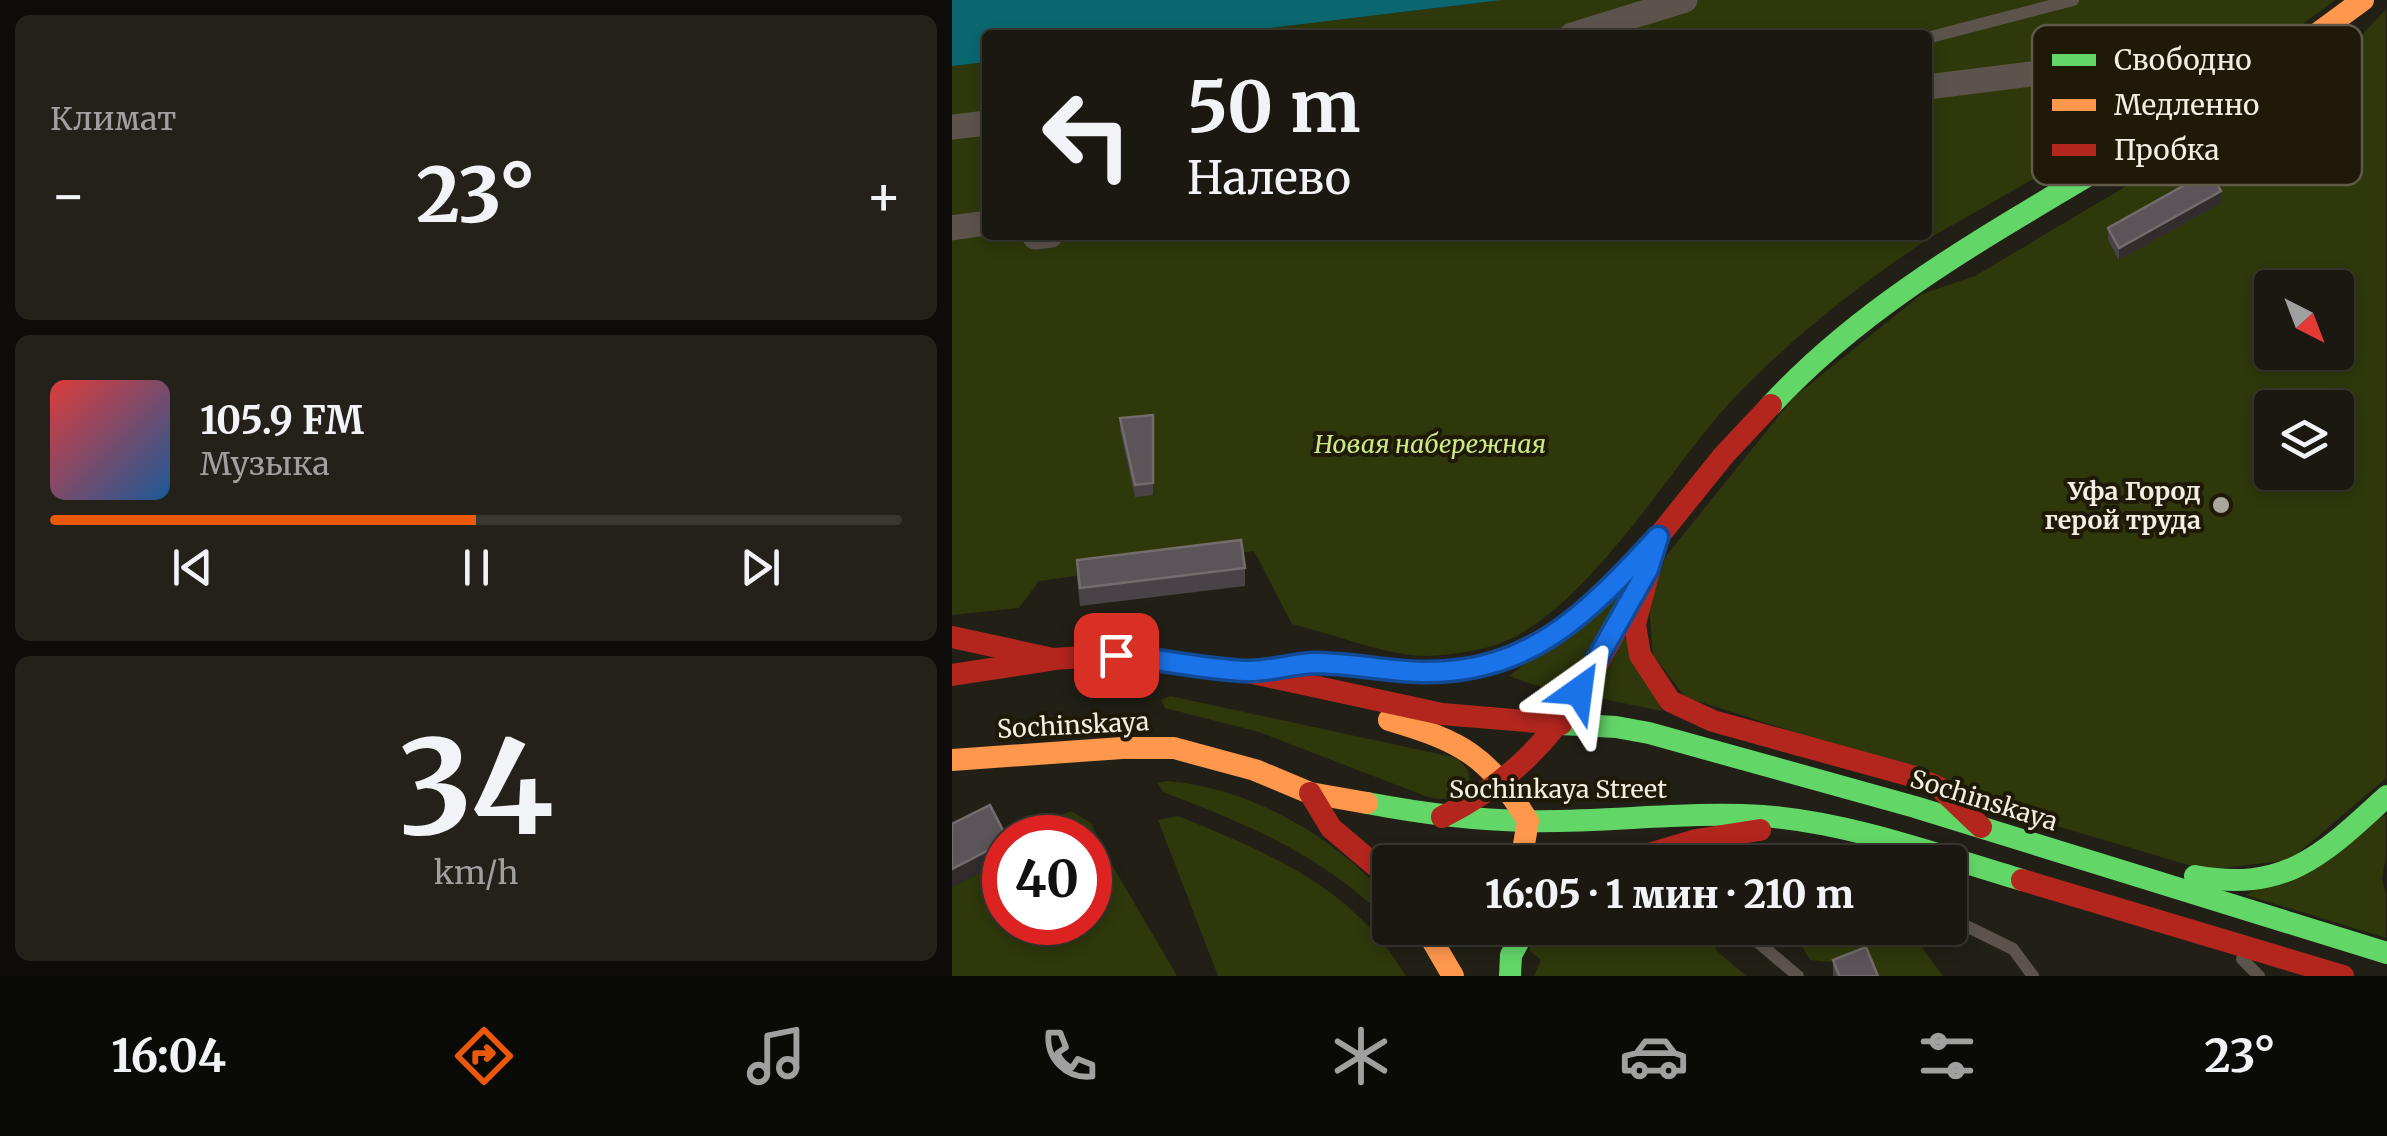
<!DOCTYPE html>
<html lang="ru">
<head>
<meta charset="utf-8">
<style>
	body { margin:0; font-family:Merriweather,serif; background:#232119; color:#f1f3f6; height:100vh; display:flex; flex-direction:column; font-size:38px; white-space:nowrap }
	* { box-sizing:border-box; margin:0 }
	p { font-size:32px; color:#9fa09f }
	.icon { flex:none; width:55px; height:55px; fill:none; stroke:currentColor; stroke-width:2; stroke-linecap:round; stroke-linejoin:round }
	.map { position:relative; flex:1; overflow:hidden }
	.details { display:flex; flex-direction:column; gap:15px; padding:15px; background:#0e0d09; width:952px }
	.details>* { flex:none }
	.banner { position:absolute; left:30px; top:30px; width:950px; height:210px; border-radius:10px; box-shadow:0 5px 15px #0003,0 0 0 2px #383730; background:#1a1810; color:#f1f3f6; overflow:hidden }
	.needle { width:65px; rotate:138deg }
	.tools { position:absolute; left:1302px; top:270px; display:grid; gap:20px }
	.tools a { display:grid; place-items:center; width:100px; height:100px; border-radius:10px; background:#1a1810; box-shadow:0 5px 15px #0003,0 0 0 2px #383730; font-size:50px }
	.speed { position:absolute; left:30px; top:815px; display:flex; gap:20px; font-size:50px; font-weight:700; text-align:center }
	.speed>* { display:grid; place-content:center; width:130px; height:130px; border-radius:50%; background:#1a1810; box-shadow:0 5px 15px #0003,0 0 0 2px #383730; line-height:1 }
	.speed .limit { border:15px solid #d22; background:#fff; color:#111 }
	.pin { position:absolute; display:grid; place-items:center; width:85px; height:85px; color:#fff; margin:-42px; border-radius:20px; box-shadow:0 5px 15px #0006 }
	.me { position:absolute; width:110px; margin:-55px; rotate:31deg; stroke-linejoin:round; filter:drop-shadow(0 0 8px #0008) }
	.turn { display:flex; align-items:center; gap:35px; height:210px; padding:0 40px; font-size:45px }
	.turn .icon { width:130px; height:130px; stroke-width:2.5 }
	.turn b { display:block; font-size:70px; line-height:85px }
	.big { font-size:75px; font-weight:800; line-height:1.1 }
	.details .tile { flex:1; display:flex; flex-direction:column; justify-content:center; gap:15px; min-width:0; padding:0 35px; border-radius:15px; background:#232119 }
	.details .dial { align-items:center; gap:0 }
	.dial b { font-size:130px; line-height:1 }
	.song { display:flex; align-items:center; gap:30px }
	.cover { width:120px; height:120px; border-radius:15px; background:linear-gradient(135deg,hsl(0 70% 55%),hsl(210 70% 35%)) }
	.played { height:10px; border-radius:5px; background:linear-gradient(90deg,#ea580c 50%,#383730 50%) }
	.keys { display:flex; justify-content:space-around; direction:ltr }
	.heat { display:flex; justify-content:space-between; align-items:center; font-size:55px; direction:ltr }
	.trip { position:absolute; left:420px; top:845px; width:595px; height:100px; border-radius:10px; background:#1a1810; box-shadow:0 5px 15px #0003,0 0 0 2px #383730; font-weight:800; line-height:100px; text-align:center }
	.tab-bar { display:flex; height:160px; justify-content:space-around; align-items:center; background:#0a0a06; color:#9fa09f }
	.tab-bar .icon { width:70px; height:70px }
	.tab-bar .selected { color:#ea580c }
	.tab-bar b { font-size:45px; color:#f1f3f6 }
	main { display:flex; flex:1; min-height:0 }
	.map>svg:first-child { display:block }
	.green { fill:#2e380b; fill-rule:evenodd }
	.water { fill:#0b676f }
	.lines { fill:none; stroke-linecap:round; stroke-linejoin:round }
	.lane { stroke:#5c544c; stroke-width:12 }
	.street { stroke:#5c544c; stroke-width:25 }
	.fast { stroke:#63d668; stroke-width:22 }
	.slow { stroke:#ff974d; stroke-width:22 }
	.jam { stroke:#b3261e; stroke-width:22 }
	.wall { fill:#494247 }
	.shaded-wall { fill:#322d2c }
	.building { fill:#5b5458; stroke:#736c6d; stroke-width:2.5 }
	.route-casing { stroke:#114b97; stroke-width:25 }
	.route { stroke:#1a73e8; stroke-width:18 }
	.poi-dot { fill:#a9a69b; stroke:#1f1907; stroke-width:4 }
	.labels { text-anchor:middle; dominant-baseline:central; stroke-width:8; stroke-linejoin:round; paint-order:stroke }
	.park-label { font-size:25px; font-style:italic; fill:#cde983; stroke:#1f1907 }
	.poi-label { font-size:25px; font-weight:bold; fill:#f2eee3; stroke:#1f1907; text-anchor:end }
	.street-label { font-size:25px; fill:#f2eee3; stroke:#1f1907 }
	.key { fill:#1f1907; stroke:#5e5949; stroke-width:2.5 }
	.key-label { font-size:28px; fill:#f2eee3 }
</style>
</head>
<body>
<main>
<section class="details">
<div class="tile"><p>Климат</p>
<div class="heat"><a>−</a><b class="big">23°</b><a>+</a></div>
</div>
<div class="tile">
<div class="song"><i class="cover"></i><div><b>105.9 FM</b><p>Музыка</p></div></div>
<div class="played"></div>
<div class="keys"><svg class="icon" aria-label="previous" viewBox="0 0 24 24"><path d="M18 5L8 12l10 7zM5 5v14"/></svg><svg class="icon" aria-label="pause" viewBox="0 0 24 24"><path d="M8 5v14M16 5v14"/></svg><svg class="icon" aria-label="next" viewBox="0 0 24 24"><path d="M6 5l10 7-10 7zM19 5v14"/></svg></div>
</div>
<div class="tile dial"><b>34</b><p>km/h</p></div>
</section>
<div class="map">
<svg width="1435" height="976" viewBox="0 0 1435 976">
	<rect width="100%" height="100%" fill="#222016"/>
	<!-- green -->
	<g class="green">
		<path d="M550,0H1383L1344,29L976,239C905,286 841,337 782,398C716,468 627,626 533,648C514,652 492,656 473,656C436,656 378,633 340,624L302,551L87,581L67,608L0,615V66L35,62V235H975V35H261Z"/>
		<path d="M1434,9V778L1338,860L1253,870L1105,826L986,778L733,697L701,655L697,605L714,556L842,397L970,294L1023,276L1388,59ZM1320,288H1385V352H1320ZM1320,408H1385V472H1320Z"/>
		<path d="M670,591L613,691L585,686L557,676Z"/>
		<path d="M671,633L710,711L636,696Z"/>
		<path d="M218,696L505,758L515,769L518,779C507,799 498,802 476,797L307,732L213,708L209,700Z"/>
		<path d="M215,781C297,787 384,837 437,899V922C373,856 295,824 211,792L206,783Z"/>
		<path d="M119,811L139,823L153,853L225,976H0V887L52,860V922H138V838L79,837L100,819Z"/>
		<path d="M1434,814V856L1430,879L1434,895V938L1294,895Z"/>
		<path d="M226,816C319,854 400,886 454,976H266L206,820Z"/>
		<path d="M591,928H760L764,950L794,976H582L589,960L577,950Z"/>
		<path d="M839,928H944L962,937L991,976H918L914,965L858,960Z"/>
	</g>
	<!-- water -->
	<path class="water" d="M0,0H550L261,35H35V62L0,66Z"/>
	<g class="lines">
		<!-- lane -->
		<g class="lane">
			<path d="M975,38L1121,0"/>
			<path d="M998,918L1061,949L1081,976"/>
			<path d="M789,928L846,976"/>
			<path d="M1290,959L1307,976"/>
		</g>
		<!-- street -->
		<g class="street">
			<path d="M620,35L733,0"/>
			<path d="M975,87L1296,47L1316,50L1328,61"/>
			<path d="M0,127L35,123"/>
			<path d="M0,228L35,223"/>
			<path d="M83,237L99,235"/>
		</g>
		<!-- fast -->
		<g class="fast">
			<path d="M819,405C911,305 1030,239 1145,170"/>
			<path d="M609,724L664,727L697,733L963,807L1435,953"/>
			<path d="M415,803C468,813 519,820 574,821C652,823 732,811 811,816C900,823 985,855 1070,880"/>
			<path d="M1243,876C1334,893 1372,854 1435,796"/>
			<path d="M558,976L559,955L574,928"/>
		</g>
		<!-- slow -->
		<g class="slow">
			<path d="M1145,170L1328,61L1411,0"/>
			<path d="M306,670C329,667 352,662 375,663C406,664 436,671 467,672C572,674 634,615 701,543"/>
			<path d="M437,720C511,742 535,755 576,821L569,862"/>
			<path d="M0,760L170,748H222L303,770L358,793L415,803"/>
			<path d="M473,928L501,976"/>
		</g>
		<!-- jam -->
		<g class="jam">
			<path d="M819,405L772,455L706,537L683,624L688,655L718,701L761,721L963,777L988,788L1029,827"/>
			<path d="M0,637L101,659L164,655L296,672L490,714L609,724"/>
			<path d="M0,675L98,660"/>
			<path d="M358,793L379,828L438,878"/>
			<path d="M490,817C592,768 633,690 683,594"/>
			<path d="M670,862L744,840L808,830"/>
			<path d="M1070,880L1391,976"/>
		</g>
	</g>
	<!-- wall -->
	<g class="wall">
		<path d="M1269,203L1167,260L1156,240V228Z"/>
		<path d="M201,415V495L183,497L168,430V418Z"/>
		<path d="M125,560L293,568V586L128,606L125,578Z"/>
		<path d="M881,960L926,976H881Z"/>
	</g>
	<!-- shaded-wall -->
	<g class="shaded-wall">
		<path d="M1269,191V203L1167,260V248Z"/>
		<path d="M52,842V860L0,887V869Z"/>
	</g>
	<!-- building -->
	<g class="building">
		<path d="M1258,171L1269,191L1167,248L1156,228Z"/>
		<path d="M201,415V483L183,485L168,418Z"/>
		<path d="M289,540L293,568L128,588L125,560Z"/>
		<path d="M38,805L55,838H52V842L0,869V824Z"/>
		<path d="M914,947L926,976H887L881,960Z"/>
	</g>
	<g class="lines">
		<defs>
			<path id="route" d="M164,655C207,659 251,669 294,671C316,672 339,664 362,663C398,663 433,671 469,672C580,674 636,612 706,537L696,569L627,691"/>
		</defs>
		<!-- route casing -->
		<use href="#route" class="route-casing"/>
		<!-- route -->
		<use href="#route" class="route"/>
	</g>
	<!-- markers -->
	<circle class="poi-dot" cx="1269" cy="505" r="10"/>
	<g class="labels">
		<!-- park labels -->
		<g class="park-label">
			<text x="478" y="444">Новая набережная</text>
		</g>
		<!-- poi labels -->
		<g class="poi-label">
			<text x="1249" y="491">Уфа Город<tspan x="1249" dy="29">герой труда</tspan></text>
		</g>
		<!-- street labels -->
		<g class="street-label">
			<text transform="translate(121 725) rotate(-3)">Sochinskaya</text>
			<text x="606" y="789">Sochinkaya Street</text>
			<text transform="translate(1032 800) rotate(17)">Sochinskaya</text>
		</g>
	</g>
	<!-- legend -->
	<rect x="1080" y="25" width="330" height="160" rx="15" class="key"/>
	<rect x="1100" y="54" width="44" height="12" fill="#63d668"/>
	<rect x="1100" y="99" width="44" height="12" fill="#ff974d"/>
	<rect x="1100" y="144" width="44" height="12" fill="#b3261e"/>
	<g class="key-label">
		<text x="1162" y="70">Свободно</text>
		<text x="1162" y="115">Медленно</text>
		<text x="1162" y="160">Пробка</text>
	</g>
</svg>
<div class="tools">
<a><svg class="needle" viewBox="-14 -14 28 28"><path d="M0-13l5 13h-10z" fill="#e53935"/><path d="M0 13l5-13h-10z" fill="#9fa09f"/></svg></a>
<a><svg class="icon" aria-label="layers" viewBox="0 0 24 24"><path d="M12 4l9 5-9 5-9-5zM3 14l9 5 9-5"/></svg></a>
</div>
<div class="speed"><div class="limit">40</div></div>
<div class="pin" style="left:164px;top:655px;background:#d93025"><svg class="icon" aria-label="arrive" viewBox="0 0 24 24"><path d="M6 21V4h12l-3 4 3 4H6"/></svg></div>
<svg class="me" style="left:627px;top:691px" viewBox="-20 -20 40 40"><path d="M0-17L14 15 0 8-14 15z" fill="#1a73e8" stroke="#fff" stroke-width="4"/></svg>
<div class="trip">16:05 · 1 мин · 210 m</div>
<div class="banner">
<div class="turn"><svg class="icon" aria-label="left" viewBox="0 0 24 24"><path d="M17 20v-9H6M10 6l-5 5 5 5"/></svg><div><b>50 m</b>Налево</div></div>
</div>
</div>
</main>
<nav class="tab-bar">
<b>16:04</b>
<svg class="icon selected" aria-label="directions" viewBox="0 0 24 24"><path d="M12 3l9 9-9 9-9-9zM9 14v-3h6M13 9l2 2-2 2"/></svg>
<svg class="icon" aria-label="music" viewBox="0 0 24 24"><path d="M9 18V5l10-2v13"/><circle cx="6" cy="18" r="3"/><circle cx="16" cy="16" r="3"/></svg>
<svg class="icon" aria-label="phone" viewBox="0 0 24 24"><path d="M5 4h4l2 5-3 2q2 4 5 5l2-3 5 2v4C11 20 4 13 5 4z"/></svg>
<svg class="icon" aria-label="climate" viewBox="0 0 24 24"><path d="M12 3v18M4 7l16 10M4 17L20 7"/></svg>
<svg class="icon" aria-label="car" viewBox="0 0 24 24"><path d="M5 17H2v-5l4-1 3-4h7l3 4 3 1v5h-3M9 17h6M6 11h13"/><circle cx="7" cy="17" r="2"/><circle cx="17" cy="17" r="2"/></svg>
<svg class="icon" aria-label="filters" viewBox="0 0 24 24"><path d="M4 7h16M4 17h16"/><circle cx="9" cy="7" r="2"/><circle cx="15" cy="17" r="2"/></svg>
<b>23°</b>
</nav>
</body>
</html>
